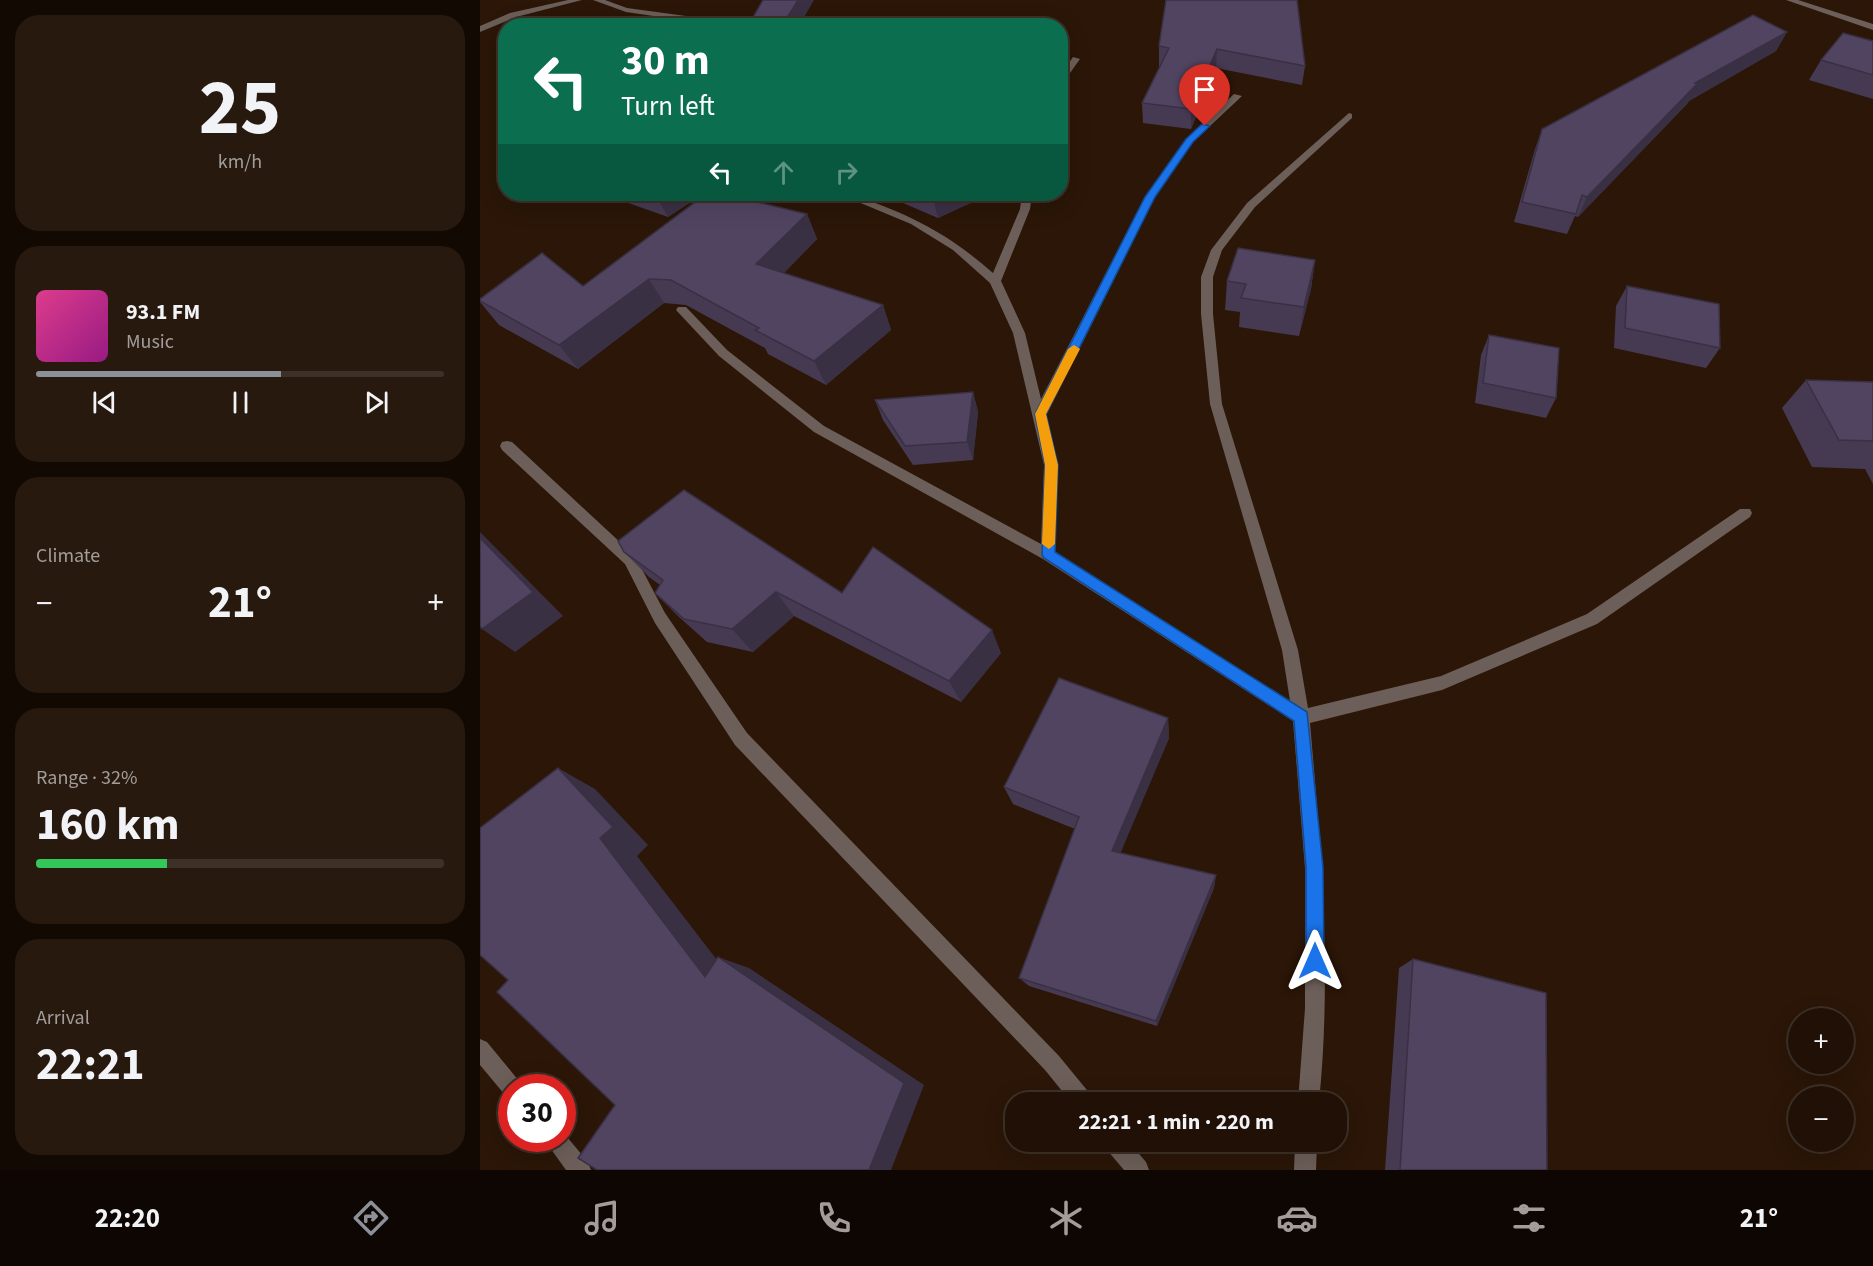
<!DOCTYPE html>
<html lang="en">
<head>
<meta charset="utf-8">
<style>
	body { margin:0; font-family:"Source Sans 3",sans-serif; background:#28190f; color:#f1f3f6; height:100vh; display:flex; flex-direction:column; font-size:22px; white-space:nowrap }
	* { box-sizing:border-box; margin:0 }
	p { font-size:20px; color:#a29d9a }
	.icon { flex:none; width:33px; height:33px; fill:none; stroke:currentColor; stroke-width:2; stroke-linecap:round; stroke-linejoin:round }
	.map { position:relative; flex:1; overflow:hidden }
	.details { display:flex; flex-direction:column; gap:15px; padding:15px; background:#120903; width:480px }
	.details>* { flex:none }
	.banner { position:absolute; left:18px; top:18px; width:570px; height:183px; border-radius:24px; box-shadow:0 6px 24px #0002,0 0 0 2px #3d3027; background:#0b6e4f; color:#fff; overflow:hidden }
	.buttons { position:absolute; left:1308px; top:1008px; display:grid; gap:12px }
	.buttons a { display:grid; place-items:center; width:66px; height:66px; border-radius:50%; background:#201005; box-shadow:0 6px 24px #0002,0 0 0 2px #3d3027; font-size:30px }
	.speed { position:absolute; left:18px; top:1074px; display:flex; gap:12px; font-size:30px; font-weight:700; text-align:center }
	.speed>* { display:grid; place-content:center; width:78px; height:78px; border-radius:50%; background:#201005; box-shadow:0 6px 24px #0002,0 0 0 2px #3d3027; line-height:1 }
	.speed .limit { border:9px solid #d22; background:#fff; color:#111 }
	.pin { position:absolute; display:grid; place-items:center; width:51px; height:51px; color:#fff; margin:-62px -26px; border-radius:50% 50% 50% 0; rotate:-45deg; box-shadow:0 0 6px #0007 }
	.pin .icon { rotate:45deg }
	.me { position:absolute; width:66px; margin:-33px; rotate:0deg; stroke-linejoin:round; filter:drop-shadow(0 0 4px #0008) }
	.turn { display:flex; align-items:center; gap:21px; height:126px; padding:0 24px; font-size:27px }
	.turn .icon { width:78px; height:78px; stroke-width:2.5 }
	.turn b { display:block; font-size:42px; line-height:51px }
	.lanes { display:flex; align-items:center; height:57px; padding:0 24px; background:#0003; justify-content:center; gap:30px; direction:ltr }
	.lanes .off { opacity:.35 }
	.big { font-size:45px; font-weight:700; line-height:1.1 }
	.details .widget { flex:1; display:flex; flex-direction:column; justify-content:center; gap:9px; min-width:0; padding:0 21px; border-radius:24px; background:#28190f }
	.details .dial { align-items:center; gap:0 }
	.dial b { font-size:78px; line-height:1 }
	.song { display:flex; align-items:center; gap:18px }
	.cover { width:72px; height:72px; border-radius:9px; background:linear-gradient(135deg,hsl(330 70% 55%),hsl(310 70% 35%)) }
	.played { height:6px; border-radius:3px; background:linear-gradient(90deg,#8c9099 60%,#3d3027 60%) }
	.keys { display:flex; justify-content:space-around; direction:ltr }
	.heat { display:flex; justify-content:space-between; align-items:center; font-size:33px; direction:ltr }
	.charge { height:9px; border-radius:4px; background:linear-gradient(90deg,#34c759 32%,#3d3027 0) }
	.trip { position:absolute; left:525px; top:1092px; width:342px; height:60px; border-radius:24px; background:#201005; box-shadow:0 6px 24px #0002,0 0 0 2px #3d3027; font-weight:700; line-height:60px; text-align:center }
	.dock { display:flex; height:96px; justify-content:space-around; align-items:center; background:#0d0602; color:#a29d9a }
	.dock .icon { width:42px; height:42px }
	.dock .current { color:#8c9099 }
	.dock b { font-size:27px; color:#f1f3f6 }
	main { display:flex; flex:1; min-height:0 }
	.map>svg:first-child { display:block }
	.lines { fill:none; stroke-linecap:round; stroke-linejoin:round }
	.minor { fill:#6c5e59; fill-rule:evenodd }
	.wall { fill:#463a53 }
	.shaded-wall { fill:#393044 }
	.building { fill:#514461; stroke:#393044; stroke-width:1.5 }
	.route { fill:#1a73e8; stroke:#114b97; stroke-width:1.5 }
	.slow { fill:#f59e0b }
</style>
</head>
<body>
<main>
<section class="details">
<div class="widget dial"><b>25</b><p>km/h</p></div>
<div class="widget">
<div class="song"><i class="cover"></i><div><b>93.1 FM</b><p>Music</p></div></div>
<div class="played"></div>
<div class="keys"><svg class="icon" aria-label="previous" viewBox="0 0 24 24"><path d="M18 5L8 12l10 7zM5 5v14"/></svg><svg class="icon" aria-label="pause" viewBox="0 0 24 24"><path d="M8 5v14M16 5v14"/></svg><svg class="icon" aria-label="next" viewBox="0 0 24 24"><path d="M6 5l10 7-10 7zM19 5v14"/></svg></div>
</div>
<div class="widget"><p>Climate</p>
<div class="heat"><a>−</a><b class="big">21°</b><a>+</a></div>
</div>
<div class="widget"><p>Range · 32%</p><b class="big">160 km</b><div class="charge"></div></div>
<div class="widget"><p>Arrival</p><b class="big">22:21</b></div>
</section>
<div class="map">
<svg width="1393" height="1170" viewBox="0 0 1393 1170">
	<rect width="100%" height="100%" fill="#2b1607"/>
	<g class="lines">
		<!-- minor -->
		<g class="minor">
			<path d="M88,0H102L36,17L0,32V26L30,13Z"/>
			<path d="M113,0H125L147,8L250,22L254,24L243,26L146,12Z"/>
			<path d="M1306,0H1318L1393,24V30Z"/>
			<path d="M593,57L600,59L580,87V76Z"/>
			<path d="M754,94L762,96L713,142L675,197L566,416L578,465L575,552L810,701L802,650L730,404L721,314V277L731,250L767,203L869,113L872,114V118L775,207L742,250L733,277V314L742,404L818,650L828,708L961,676L1107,614L1260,509H1270L1272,513L1270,517L1117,624L962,690L830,723C841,849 852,976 839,1102H818L825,1008V868L813,721L563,559L334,432L239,356L196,310L198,307H206L247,350L344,426L561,544L564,465L533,333L510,283L473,250L431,224L359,194C373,192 385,199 398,204C445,222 475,240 513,273L540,209L542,194H552L550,209L521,281L545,333L561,399L665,197L707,138Z"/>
			<path d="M27,441L32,442L155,556L185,613L267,733L579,1056L611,1095L614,1102H591L565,1070L255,745L175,623L145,564L22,450L20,446L22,442Z"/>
			<path d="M0,1039L7,1042L39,1081L42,1088H32V1098L25,1095L0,1065Z"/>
			<path d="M82,1131L108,1162L111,1170H86L63,1138H82Z"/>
			<path d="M624,1142H649L666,1162L669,1170H644L627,1150Z"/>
			<path d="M815,1142H837L836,1170H814Z"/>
		</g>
	</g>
	<!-- wall -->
	<g class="wall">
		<path d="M686,0L825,66L822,85L736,68L711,129L663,123L662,103L680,66H679V46Z"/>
		<path d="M1307,32L1296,51L1209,101L1207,104L1098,217L1095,216L1087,234L1034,222L1055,149L1062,129Z"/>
		<path d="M1393,41V99L1329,80L1341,60Z"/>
		<path d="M123,194H223L188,217Z"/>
		<path d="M402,194H498L499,199L458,218Z"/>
		<path d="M327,214L337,239L304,273L403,305L411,330L346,385L288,354L285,348L206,305L184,303L98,369L19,325L0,302V299L103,286Z"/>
		<path d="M835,260L831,289L819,336L759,327L760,312L745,310L747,281Z"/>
		<path d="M1147,286L1240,348L1226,368L1134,348L1136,306Z"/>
		<path d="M1009,335L1076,398L1066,418L995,403L1001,355Z"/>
		<path d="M1326,380L1393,382V484L1385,469L1332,467L1302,408Z"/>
		<path d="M493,392L498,412L493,460L433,465L403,420L395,400Z"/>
		<path d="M144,552L362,593L521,653L481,702L314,616L273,652L227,642L199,617L175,593L180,585L169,577Z"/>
		<path d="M688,718L689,738L640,853L736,875L734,888L677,1026L549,986L539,978L595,829L533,804L524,787Z"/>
		<path d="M933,959L1067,1170H905L919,968Z"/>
	</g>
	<!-- shaded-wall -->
	<g class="shaded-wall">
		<path d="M318,0H334L319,26H302Z"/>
		<path d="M1307,32L1296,51L1209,101L1207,104L1098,217L1107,197L1215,83Z"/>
		<path d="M737,49L736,68L711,129V109Z"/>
		<path d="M175,194H223L188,217Z"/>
		<path d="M452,194H498L499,199L458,218Z"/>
		<path d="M327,214L337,239L288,289L276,264Z"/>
		<path d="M835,260L831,289L819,336L824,307Z"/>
		<path d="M169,279L184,303L98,369L79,345Z"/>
		<path d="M403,305L411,330L346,385L334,361Z"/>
		<path d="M493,392L498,412L493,460L487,442Z"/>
		<path d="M0,532L83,616L35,652L2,629Z"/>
		<path d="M296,592L314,616L273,652L252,629Z"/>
		<path d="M512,630L521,653L481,702L469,681Z"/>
		<path d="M688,718L689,738L635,866L632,851Z"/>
		<path d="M78,768L115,789L168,845L157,856L257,986L225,977L120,838Z"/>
		<path d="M736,875L734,888L677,1026L676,1021Z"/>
		<path d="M238,957L269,968L444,1085L411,1170H389Z"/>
	</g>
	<!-- building -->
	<g class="building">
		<path d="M283,0H318L302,26H268Z"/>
		<path d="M686,0H817L825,66L737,49L711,109L662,103L689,48L679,46Z"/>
		<path d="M1273,15L1307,32L1215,83L1217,84L1107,197L1102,195L1096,214L1042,202L1062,129Z"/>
		<path d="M497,21L520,26H494Z"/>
		<path d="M1363,33L1393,41V75L1341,60Z"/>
		<path d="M226,194H243L327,214L276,264L403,305L334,361L275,330L279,328L191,280L169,279L79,345L0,301V299L62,253L103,286Z"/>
		<path d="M758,248L835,260L824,307L761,298L766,284L747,281Z"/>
		<path d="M1147,286L1239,304L1240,348L1145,328Z"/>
		<path d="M1009,335L1079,348L1076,398L1003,383Z"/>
		<path d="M1326,380L1393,382V441L1359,440Z"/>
		<path d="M493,392L487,442L425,446L395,400Z"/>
		<path d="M204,490L362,593L393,547L512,630L469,681L296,592L252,629L204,619L175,593L183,580L144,552L138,541Z"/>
		<path d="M0,538L53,592L2,629L0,626Z"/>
		<path d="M579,678L688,718L632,851L736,875L676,1021L539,978L599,817L524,787Z"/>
		<path d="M78,768L133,827L120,838L225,977L238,957L424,1083L389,1170H117L98,1158L135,1105L17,992L28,980L0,955V828Z"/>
		<path d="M933,959L1066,993L1067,1170H920Z"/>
	</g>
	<!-- route -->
	<path class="route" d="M722,124L730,126L713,142L675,197L566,414L578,465L575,552L827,712L843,867L844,961L841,968L835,970L828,968L826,961V867L814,721L564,558L562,555L565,465L555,414L665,197L706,139Z"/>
	<!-- slow -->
	<path class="slow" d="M594,345L600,349L566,414L578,465L575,544L569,549L562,544L565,465L555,414L588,349Z"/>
</svg>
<div class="buttons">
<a>+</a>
<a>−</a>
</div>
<div class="speed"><div class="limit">30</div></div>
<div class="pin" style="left:725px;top:126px;background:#d93025"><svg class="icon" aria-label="arrive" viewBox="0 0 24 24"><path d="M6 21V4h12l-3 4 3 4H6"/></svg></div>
<svg class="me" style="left:835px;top:961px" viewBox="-20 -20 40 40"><path d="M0-17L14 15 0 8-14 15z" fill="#1a73e8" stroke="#fff" stroke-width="4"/></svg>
<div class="trip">22:21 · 1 min · 220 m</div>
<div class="banner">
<div class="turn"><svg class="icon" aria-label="left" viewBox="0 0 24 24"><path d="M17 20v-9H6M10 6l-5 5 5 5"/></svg><div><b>30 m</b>Turn left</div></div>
<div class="lanes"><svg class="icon" aria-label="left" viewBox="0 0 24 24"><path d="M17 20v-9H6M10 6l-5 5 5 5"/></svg><svg class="icon off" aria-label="ahead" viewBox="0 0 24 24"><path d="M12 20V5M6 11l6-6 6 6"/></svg><svg class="icon off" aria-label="right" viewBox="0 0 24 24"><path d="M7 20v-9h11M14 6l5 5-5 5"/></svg></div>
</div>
</div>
</main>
<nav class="dock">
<b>22:20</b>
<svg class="icon current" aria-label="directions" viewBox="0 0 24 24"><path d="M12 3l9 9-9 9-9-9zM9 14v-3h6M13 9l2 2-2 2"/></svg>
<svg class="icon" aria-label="music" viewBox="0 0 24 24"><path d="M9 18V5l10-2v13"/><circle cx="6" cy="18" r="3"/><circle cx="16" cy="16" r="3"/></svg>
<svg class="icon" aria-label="phone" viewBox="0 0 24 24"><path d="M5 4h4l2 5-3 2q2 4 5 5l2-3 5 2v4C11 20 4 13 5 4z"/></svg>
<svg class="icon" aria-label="climate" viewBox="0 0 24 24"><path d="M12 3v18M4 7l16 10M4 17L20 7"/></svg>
<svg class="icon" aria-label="car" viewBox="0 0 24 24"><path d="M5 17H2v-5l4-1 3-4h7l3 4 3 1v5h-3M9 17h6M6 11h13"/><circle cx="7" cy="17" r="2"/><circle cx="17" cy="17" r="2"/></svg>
<svg class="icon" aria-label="filters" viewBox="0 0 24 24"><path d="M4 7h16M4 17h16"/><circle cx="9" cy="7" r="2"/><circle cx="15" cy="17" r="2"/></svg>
<b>21°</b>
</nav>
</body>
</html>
